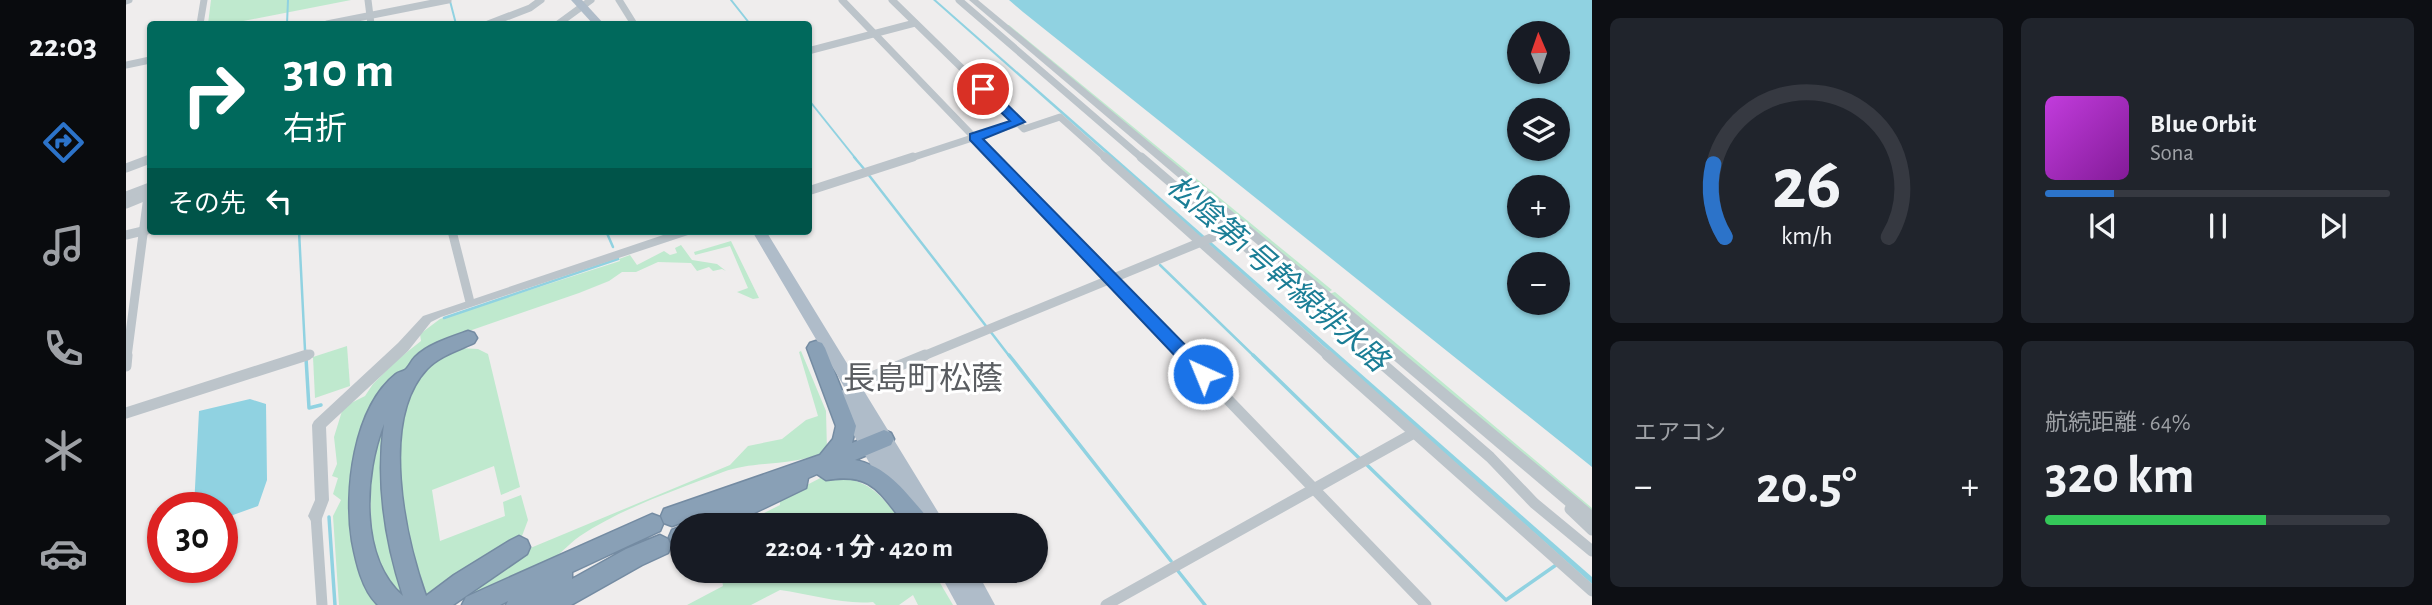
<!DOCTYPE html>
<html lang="ja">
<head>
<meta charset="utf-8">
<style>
	body { margin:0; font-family:"Alegreya Sans","Noto Sans JP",sans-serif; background:#20242c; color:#f1f3f6; height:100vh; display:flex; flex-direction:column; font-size:26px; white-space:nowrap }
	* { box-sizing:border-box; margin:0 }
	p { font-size:23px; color:#9ea1a6 }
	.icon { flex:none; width:38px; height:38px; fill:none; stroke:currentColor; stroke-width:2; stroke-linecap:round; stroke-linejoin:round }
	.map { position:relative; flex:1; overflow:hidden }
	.sheet { display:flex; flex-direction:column; gap:18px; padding:18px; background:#0d0f14; width:840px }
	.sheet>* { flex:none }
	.hud { position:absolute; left:21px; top:21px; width:665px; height:214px; border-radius:7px; box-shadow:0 2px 5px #0004; background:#00695c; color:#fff; overflow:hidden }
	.needle { width:46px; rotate:358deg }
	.fabs { position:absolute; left:1381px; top:21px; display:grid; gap:14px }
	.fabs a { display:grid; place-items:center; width:63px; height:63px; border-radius:50%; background:#171b24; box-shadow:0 2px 5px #0004; font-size:35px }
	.speed { position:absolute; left:21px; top:492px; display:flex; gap:14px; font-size:35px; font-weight:700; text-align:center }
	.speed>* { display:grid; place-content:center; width:91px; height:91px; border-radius:50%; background:#171b24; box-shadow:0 2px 5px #0004; line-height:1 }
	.speed .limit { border:10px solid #d22; background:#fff; color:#111 }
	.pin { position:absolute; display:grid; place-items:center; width:60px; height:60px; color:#fff; margin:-30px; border:4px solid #fff; border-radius:50%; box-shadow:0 2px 7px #0007 }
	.me { position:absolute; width:77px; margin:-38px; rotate:316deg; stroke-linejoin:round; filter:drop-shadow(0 0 5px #0008) }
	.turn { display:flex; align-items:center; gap:24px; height:147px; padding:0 21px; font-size:32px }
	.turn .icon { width:91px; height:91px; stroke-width:2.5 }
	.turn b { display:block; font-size:49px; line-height:60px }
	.then { display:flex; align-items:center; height:66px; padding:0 21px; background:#0003; gap:14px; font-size:26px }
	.big { font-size:52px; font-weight:700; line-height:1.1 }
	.sheet .tile { flex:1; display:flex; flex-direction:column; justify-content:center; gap:10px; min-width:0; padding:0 24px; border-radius:10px; background:#20242c }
	.sheet .dial { align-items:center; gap:0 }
	.dial svg { height:182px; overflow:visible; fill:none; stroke:#363941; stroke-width:7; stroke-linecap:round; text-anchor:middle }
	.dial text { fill:#f1f3f6; stroke:none }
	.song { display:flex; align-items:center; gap:21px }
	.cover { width:84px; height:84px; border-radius:10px; background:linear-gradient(135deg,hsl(290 70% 55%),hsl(290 70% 35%)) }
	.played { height:7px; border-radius:4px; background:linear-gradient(90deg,#2c73c9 20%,#363941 20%) }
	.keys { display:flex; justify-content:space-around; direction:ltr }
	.heat { display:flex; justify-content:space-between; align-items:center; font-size:38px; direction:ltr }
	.charge { height:10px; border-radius:5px; background:linear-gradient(90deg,#34c759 64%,#363941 0) }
	.sheet .tiles { flex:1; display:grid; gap:18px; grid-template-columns:repeat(2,1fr) }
	.trip { position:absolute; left:544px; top:513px; width:378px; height:70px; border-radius:35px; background:#171b24; box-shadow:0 2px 5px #0004; font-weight:700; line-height:70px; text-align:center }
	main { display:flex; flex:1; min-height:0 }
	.dock { display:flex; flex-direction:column; width:126px; justify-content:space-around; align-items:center; background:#090b0e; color:#9ea1a6 }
	.dock .icon { width:49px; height:49px }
	.dock .on { color:#2c73c9 }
	.dock b { font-size:32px; color:#f1f3f6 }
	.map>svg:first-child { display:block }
	.green { fill:#bfe9ce }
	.water { fill:#90d2e1; fill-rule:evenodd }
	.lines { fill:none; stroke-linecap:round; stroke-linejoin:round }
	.stream-far2 { stroke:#90d2e1; stroke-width:2 }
	.stream-far1 { stroke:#90d2e1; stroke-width:2.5 }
	.stream { stroke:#90d2e1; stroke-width:3.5 }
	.motorway-casing { stroke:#748ba2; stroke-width:3 }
	.minor-far2 { stroke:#bcc4ca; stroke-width:7 }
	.minor-far1 { stroke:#bcc4ca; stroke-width:9 }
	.minor { stroke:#bcc4ca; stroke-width:11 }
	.tertiary { fill:#bcc4ca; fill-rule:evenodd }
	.primary { fill:#afbcc9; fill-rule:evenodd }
	.motorway { fill:#89a0b6; fill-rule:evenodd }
	.route { fill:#1a73e8; stroke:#114b97; stroke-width:2 }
	.labels { text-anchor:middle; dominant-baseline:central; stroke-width:6; stroke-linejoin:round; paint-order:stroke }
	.water-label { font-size:30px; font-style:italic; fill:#1b7e96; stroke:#fff }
	.quarter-label { font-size:32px; fill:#5a5d61; stroke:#fff }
</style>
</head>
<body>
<main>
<nav class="dock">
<b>22:03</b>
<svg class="icon on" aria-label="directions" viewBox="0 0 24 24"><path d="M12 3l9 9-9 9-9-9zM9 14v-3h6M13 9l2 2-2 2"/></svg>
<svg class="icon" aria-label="music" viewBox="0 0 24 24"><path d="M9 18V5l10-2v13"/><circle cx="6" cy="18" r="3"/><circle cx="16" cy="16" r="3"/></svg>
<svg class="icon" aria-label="phone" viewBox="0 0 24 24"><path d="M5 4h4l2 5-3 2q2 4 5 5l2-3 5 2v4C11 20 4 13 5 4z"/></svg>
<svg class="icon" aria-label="climate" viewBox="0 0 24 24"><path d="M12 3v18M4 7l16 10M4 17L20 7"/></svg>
<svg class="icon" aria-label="car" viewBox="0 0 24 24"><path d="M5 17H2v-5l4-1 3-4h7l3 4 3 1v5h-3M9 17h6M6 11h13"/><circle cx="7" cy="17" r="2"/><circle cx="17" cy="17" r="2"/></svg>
</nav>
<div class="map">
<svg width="1466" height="605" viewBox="0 0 1466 605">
	<rect width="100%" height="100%" fill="#efeded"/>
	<!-- green -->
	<g class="green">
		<path d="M85,0H225L102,24H82Z"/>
		<path d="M881,25H883L1206,290L1203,292Z"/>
		<path d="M605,241L633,298L627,299L611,292L622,288L604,246L569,255L568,252Z"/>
		<path d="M555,245L566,260L591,264L600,271L596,269L587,271L583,267L571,271L565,263L532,262L510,272H496L483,281L453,293L346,330L294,358L232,466L256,605H213L207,516L215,500L207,494L212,478L206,476L211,464L208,437L216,411L221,405L239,396L247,384L271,360L295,341L294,334L314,319L494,261L493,259L504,255L511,265L538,251L544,255L551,253L549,248Z"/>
		<path d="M1209,292L1466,508V513L1203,294Z"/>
		<path d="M221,346L224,386L189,398L187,357Z"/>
		<path d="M333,348L352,349L362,354L394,487L375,495L368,466L306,490L314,541L379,516L377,502L395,495L402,520L396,536L300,603C276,537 247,426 301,367C309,358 322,353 333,348Z"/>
		<path d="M675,351L700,411L701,451C668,467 630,460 597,472C550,490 496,508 454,536C441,545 431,558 417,567C392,584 347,600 317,604L402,549L604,465L622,446L656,439L680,420L692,416L673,352Z"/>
		<path d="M256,417L264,419L282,601L267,592L247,550L243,480Z"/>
		<path d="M702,474C746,482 751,490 778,525H652L650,520L627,525L626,519L654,505V499Z"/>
		<path d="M604,570L807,571L827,605H792L787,595L773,605H750L747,602C718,605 684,594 654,590L625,605H561L597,586L595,574Z"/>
	</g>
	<!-- water -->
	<g class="water">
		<path d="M807,0H810L1466,577V584Z"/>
		<path d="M883,0H1466V467L897,12ZM1432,33V72H1393V33ZM1432,110V149H1393V110ZM1432,187V226H1393V187ZM1432,264V303H1393V264Z"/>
		<path d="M124,399L140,404L141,480L132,506L96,519V508L68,507L73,411Z"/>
	</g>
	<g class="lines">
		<!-- stream-far2 -->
		<g class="stream-far2">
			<path d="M605,0L624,24"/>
			<path d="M324,1L330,24"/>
			<path d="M161,24L162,0"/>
			<path d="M682,99L730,159"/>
		</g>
		<!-- stream-far1 -->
		<g class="stream-far1">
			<path d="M728,157L739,170"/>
			<path d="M742,174L860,326"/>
			<path d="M173,231L179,350"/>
			<path d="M480,231L487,247"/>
			<path d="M1034,265L1129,357"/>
			<path d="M318,318L492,259"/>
			<path d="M864,331L884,357"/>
		</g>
		<!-- stream -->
		<g class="stream">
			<path d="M883,355L1045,561"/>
			<path d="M1127,355L1234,459"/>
			<path d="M180,358L183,408L195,405"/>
			<path d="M1240,464L1380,600L1430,565"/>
			<path d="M203,517L209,605"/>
			<path d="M1052,571L1079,605"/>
		</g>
		<defs>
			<g id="motorway">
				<path d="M342,331L348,333L351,338L348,343C333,350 313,356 301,369C253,420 279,537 300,596L328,575L385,540L393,536L401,540L404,547L401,554L327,605H252C236,590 230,562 226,541C218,492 227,408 270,374C272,372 276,372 279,370C283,367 285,361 289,357C302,344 325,337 342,331ZM258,424C250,482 259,541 277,596C233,558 238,474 258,424Z"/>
				<path d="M690,341L696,343L699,348L730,426L726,443L758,430L765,433L768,439L765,445L729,460C763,467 780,493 802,518L805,525H780C753,493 747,472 700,480L691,474L682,478L680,488L603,525H569L572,518L583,513L546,526L538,523L535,516L538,509L694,455L707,439L710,426L681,348L684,343Z"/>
				<path d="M526,514L534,517L537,524L534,531L446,572V579L500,549L534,535L542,539L545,546L542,553L516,565L445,605H380L382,601L374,605H336L340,597Z"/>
				<path d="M556,526V546L554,547L546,544L543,537L546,530Z"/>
			</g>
		</defs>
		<!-- motorway casing -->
		<use href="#motorway" class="motorway-casing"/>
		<!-- minor-far2 -->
		<g class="minor-far2">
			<path d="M242,0L245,24"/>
			<path d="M493,0L508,24"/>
			<path d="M716,0L869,159"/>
			<path d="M766,0L892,123L782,159"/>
			<path d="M833,0L1017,159"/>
			<path d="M0,1L3,0"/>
			<path d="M74,24L78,0"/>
			<path d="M201,24L322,0"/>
			<path d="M362,24L404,8L415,0"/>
			<path d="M432,24L465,0"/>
			<path d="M682,51L789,23"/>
			<path d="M0,65L24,60"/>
			<path d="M892,123L898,129L934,117L981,159"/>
		</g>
		<!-- minor-far1 -->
		<g class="minor-far1">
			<path d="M867,157L1060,357"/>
			<path d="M979,157L1203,357"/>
			<path d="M1015,157L1248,357"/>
			<path d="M0,168L24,159"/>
			<path d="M682,191L787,157"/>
			<path d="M0,196L24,187"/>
			<path d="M0,204L22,195"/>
			<path d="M326,231L344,302"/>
			<path d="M0,235L21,230"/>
			<path d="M1,357L22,196L20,189"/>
			<path d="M175,357L184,354"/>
			<path d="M795,357L1102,231"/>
		</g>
		<!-- minor -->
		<g class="minor">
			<path d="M1059,355L1300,605"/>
			<path d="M1201,355L1466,591"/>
			<path d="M1246,355L1364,457L1408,503L1466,551"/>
			<path d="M0,366L1,355"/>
			<path d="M726,385L799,355"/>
			<path d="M0,413L181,355"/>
			<path d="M1444,509L1466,530"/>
			<path d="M190,516L196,605"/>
			<path d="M980,605L1288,433"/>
		</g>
		<!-- tertiary -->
		<g class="tertiary">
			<path d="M843,0H852L1466,510V526L1461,524Z"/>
			<path d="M549,231H567L565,234L315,317L305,322L282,351L200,427L203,500L195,521L190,523L185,521L182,516L189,500L186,425L188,421L272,343L297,316Z"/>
		</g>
		<!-- primary -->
		<g class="primary">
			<path d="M445,0H456L478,24H467Z"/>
			<path d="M626,231H640L820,525H783L749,473L706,396L709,391L720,390Z"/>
			<path d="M812,570H850L869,605H831Z"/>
		</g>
		<!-- motorway -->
		<use href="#motorway" class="motorway"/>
	</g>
	<!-- route -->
	<path class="route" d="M857,85L862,86L899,122L857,139L1083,369L1086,374L1083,379H1071L844,140V134L884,121L853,91L851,89Z"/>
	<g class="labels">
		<!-- water labels -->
		<g class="water-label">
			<text transform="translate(1151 274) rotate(41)">松陰第1号幹線排水路</text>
		</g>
		<!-- quarter labels -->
		<g class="quarter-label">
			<text x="797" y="379">長島町松蔭</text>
		</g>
	</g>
</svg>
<div class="fabs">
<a><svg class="needle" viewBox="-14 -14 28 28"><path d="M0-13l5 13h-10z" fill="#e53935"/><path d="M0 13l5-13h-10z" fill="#9ea1a6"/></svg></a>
<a><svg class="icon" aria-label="layers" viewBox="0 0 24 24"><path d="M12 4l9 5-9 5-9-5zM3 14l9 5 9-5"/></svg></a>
<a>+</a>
<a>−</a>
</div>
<div class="speed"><div class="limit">30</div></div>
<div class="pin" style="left:857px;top:89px;background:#d93025"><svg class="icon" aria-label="arrive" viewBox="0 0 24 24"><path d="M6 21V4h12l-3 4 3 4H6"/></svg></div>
<svg class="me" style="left:1077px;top:374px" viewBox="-20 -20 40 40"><circle r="17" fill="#1a73e8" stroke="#fff" stroke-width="3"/><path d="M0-11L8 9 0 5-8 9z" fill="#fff"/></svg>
<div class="trip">22:04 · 1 分 · 420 m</div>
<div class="hud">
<div class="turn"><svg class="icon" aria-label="right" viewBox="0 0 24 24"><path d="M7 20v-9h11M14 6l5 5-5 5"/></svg><div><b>310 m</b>右折</div></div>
<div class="then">その先<svg class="icon" aria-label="left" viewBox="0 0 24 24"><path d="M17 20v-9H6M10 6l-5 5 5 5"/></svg></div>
</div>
</div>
<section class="sheet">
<div class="tiles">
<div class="tile dial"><svg viewBox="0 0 100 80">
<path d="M14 69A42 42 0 1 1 86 69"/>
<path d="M14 69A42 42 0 0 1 9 37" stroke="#2c73c9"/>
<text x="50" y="56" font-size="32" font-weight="700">26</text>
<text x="50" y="72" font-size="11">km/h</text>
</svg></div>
<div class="tile">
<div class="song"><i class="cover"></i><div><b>Blue Orbit</b><p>Sona</p></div></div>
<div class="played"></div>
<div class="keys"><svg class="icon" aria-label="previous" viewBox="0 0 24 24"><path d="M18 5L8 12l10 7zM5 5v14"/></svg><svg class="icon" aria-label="pause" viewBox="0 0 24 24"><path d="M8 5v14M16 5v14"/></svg><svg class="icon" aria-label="next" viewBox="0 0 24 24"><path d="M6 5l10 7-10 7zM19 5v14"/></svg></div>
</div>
<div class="tile"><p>エアコン</p>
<div class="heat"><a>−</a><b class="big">20.5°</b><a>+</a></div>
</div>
<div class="tile"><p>航続距離 · 64%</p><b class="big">320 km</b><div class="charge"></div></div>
</div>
</section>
</main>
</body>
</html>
